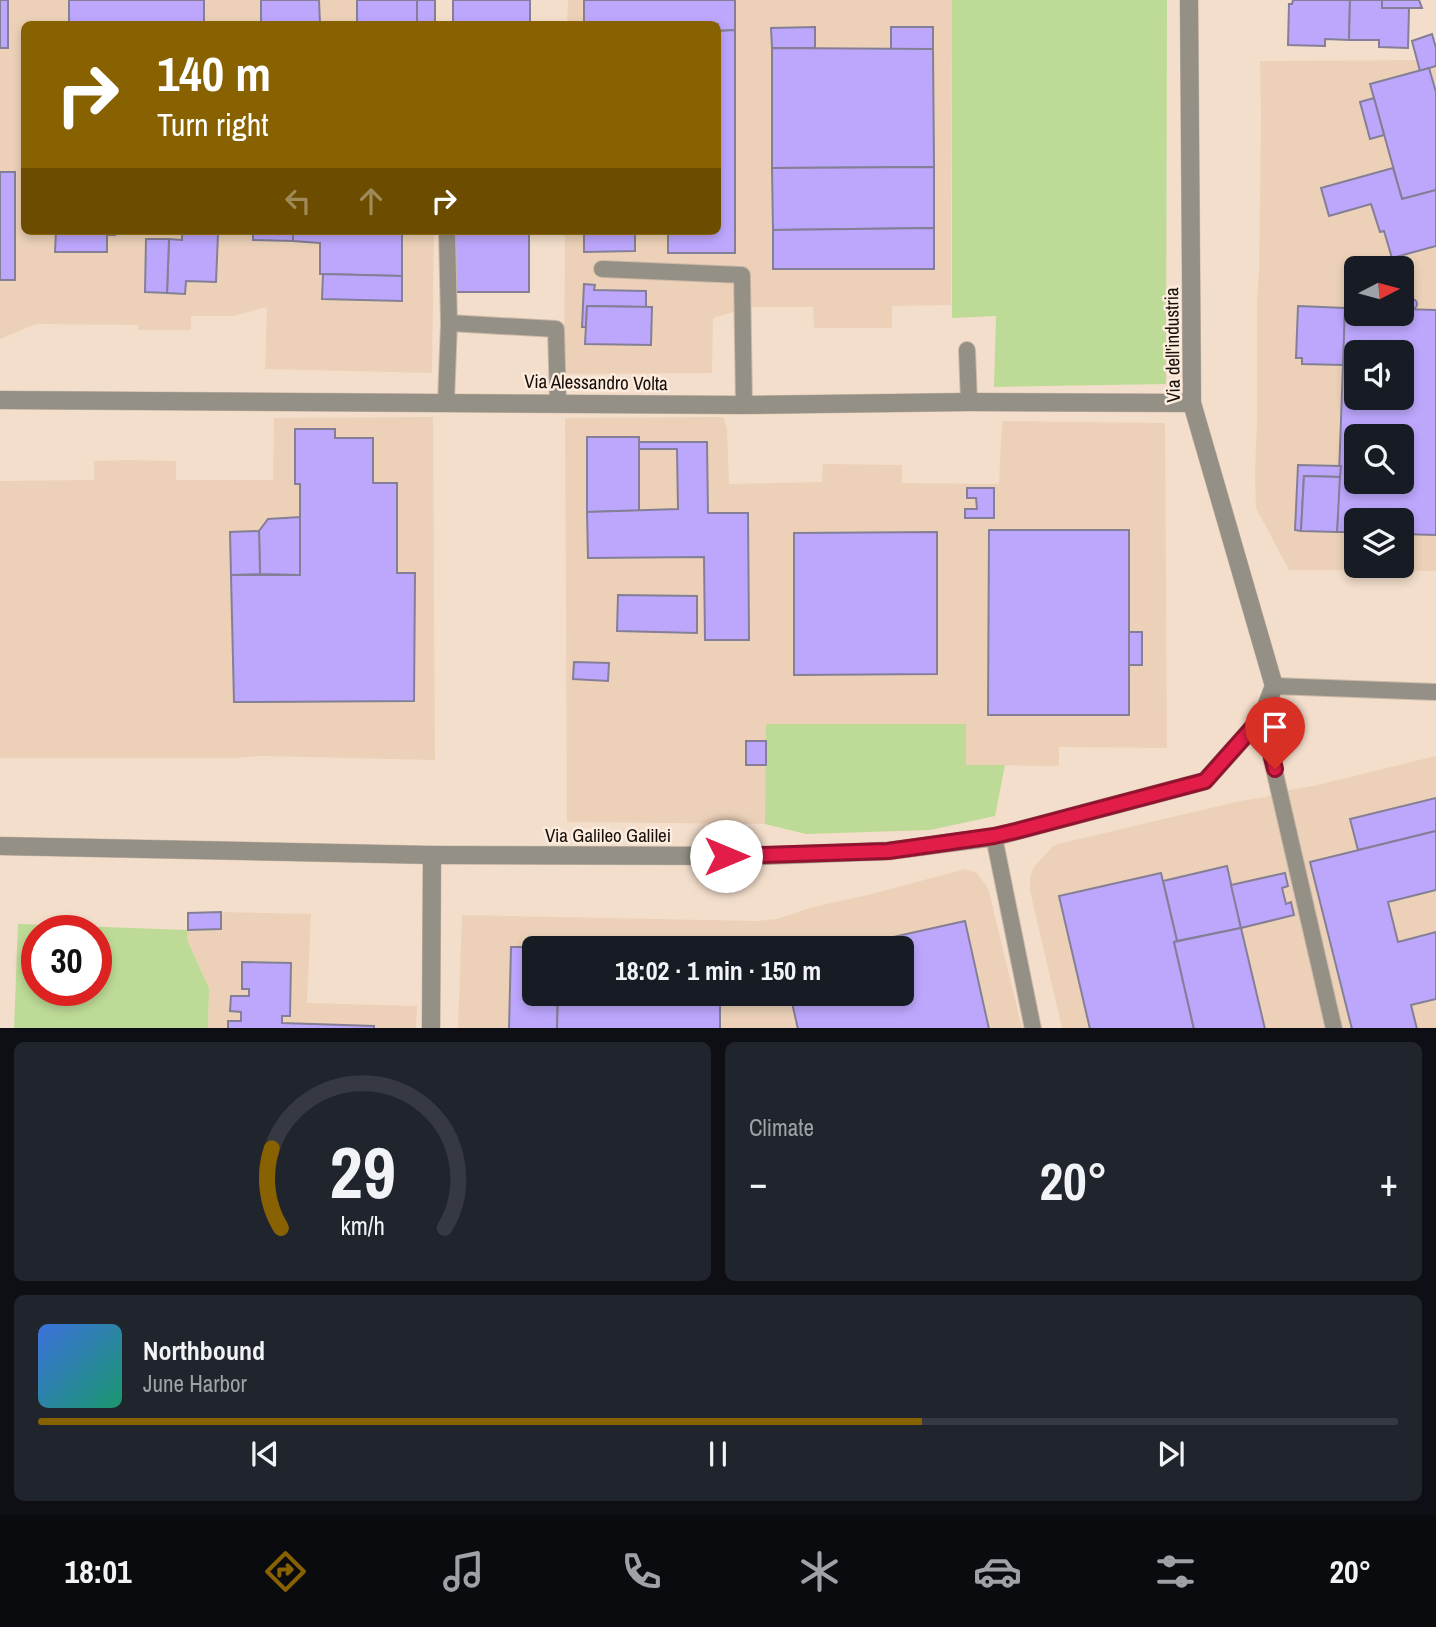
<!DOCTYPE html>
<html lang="en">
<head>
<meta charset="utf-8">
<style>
	body { margin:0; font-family:"Archivo Narrow",sans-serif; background:#20242c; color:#f1f3f6; height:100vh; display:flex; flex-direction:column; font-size:26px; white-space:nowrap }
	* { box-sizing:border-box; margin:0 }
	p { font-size:23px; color:#9ea1a6 }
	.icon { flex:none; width:38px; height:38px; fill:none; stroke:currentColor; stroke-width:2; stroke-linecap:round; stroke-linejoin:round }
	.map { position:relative; height:1028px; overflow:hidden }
	.details { display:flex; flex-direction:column; gap:14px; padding:14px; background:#0d0f14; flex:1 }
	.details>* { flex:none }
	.hud { position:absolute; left:21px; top:21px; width:700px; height:214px; border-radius:10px; box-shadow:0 4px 10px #0003; background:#886100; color:#fff; overflow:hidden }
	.needle { width:46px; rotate:84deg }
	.controls { position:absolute; left:1344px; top:256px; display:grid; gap:14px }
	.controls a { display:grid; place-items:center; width:70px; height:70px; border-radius:10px; background:#171b24; box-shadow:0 4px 10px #0003; font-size:35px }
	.speed { position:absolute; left:21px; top:915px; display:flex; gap:14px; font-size:35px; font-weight:700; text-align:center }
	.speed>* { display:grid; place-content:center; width:91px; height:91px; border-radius:50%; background:#171b24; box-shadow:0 4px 10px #0003; line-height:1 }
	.speed .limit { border:10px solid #d22; background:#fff; color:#111 }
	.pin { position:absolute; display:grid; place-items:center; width:60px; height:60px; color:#fff; margin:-72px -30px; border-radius:50% 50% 50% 0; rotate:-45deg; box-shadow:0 0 7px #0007 }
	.pin .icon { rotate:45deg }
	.me { position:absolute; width:77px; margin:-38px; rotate:90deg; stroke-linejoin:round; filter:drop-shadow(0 0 5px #0008) }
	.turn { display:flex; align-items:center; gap:24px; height:147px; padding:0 21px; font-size:32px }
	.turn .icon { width:91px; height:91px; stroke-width:2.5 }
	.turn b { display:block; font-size:49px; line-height:60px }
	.lanes { display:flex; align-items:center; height:66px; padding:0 21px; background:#0003; justify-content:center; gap:35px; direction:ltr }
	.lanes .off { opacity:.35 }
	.big { font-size:52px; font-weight:800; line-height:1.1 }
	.details .widget { flex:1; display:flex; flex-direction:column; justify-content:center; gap:10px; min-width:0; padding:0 24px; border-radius:10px; background:#20242c }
	.details .dial { align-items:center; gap:0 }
	.dial svg { height:182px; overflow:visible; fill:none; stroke:#363941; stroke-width:7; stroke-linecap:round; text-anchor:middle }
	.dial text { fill:#f1f3f6; stroke:none }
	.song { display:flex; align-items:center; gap:21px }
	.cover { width:84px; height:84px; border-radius:10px; background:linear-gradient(135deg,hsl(220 70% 55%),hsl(160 70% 35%)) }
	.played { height:7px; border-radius:4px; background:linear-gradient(90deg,#886100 65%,#363941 65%) }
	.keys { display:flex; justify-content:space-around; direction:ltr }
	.heat { display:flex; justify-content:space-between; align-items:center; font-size:38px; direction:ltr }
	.details .tiles { flex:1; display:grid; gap:14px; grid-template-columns:1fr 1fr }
	.widget:last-child { grid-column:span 2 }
	.trip { position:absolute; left:522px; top:936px; width:392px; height:70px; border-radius:10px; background:#171b24; box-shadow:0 4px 10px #0003; font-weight:800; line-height:70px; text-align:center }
	.tabs { display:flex; height:112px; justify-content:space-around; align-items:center; background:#090b0e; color:#9ea1a6 }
	.tabs .icon { width:49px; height:49px }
	.tabs .active { color:#886100 }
	.tabs b { font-size:32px; color:#f1f3f6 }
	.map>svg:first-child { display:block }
	.built { fill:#ecd1b8; fill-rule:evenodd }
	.green { fill:#bddb96; fill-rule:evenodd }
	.building { fill:#bda7fd; stroke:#847f96; stroke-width:2; fill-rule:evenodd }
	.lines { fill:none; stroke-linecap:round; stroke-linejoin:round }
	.service-casing { stroke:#cbb9a8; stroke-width:18 }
	.minor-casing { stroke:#cbb9a8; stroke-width:19 }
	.service { stroke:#959086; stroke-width:16 }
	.minor { stroke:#959086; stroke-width:18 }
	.route-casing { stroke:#92132f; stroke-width:18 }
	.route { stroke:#e11d48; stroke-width:12 }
	.labels { text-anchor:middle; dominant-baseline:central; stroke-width:5; stroke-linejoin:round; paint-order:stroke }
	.street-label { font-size:19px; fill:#17100a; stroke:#fdecdd }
</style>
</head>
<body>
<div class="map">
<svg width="1436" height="1029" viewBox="0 0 1436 1029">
	<rect width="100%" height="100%" fill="#f3decb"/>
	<!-- built -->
	<g class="built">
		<path d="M0,0H435V24H24V231H434L432,373L265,369L267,307L233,316H191V330H138V325L36,324L0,339Z"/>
		<path d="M568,0H952L951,305L892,306V328H814L813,307H750L713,318L712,373L564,374L565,231H718V24H567Z"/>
		<path d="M1417,60L1421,71L1436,66V571L1289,570L1256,508L1255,471L1257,420V298L1259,274L1261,118L1260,61ZM1356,268H1402V313H1356ZM1356,352H1402V397H1356ZM1356,436H1402V481H1356ZM1356,520H1402V565H1356Z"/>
		<path d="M433,417L435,760L262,756L236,758H0V481L94,480V461L127,460L176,461V480H273L274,418Z"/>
		<path d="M723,417L727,428L729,484L822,482L823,464L902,465V483L999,484L1002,421L1165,423L1167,748L1059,747V766L966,765L965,724H767L765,824L567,822L565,418Z"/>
		<path d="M1436,756V1028H1062L1030,891V879L1033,868L1052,847L1058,844L1240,801L1266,797L1279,792L1313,786Z"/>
		<path d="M965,869L977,873L988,888L1022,1028L458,1029L462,915L757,921L777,919L813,907L872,894ZM534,948H901V994H534Z"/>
		<path d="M221,912L311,914L307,1003L417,1006L416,1028H208L209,988L187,940L188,913Z"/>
	</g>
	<!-- green -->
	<g class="green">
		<path d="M952,0H1167L1166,384L994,387L996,316L952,318Z"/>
		<path d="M766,724H966V765H1005L995,816L930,830L806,834L765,824Z"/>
		<path d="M18,924L188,930L187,940L209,988L208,1028L14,1029ZM37,931H96V990H37Z"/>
	</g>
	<!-- building -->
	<g class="building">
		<rect x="0" y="0" width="8" height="48"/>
		<rect x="69" y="0" width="135" height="24"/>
		<path d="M261,0H319L320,24H261Z"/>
		<rect x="357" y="0" width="60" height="24"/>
		<rect x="417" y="0" width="18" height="24"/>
		<rect x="453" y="0" width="77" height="24"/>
		<path d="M584,0H735V30L718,31V24H584Z"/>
		<path d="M1293,0H1350L1349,40L1325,39V46L1288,45L1289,4H1292Z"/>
		<path d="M1350,0H1382V8H1409L1408,48L1379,47V40H1349Z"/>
		<path d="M1382,0H1419L1422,8H1382Z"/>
		<path d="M815,27V48H772L771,28Z"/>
		<rect x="891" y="27" width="42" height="22"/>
		<path d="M735,30V253H668V231H718V31Z"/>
		<path d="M1432,34L1436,48V66L1420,71L1412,41Z"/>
		<path d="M772,48L933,49L934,167L772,168Z"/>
		<path d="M1429,68L1436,92V190L1402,199L1370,84Z"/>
		<path d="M1374,98L1384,135L1370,139L1360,102Z"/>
		<path d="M934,167V228L773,230L772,168Z"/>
		<path d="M1393,168L1402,199L1436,190V246L1392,258L1384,231L1380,232L1371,204L1329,216L1321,188Z"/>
		<rect x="0" y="172" width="15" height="108"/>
		<path d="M934,228V269H773V230Z"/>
		<path d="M56,231H115V235H107V252H55Z"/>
		<path d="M182,231H215V234Z"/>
		<path d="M253,231H293V241L253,240Z"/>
		<path d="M293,231H402V276L320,274V243L293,241Z"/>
		<path d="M453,231H529V292H452Z"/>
		<path d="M584,231H635V251L584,252Z"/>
		<path d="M182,232L218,234L216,282L186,281L185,294L167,293L169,239L182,240Z"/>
		<path d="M146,239H169L167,293L145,292Z"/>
		<path d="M323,274L402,276V301L322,299Z"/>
		<path d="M584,284L595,285L594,290L646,291V307L587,306L586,327H582Z"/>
		<circle cx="1412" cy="304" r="5"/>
		<path d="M587,306L652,307L651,345L585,344Z"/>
		<path d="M1298,306L1345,308L1344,365L1302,364V358H1296Z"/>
		<path d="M1345,308H1356V313H1402V309L1436,310V535L1402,534V520H1356V532H1337ZM1356,352H1402V397H1356ZM1356,436H1402V481H1356Z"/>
		<path d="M295,429H335V438H373V483H397V573H415L414,701L234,702L231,575H300V484H295Z"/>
		<path d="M587,437H639V511L587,512Z"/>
		<path d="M639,442H707L708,513H748L749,640H705L704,557L588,558L587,512L678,509L677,449H639Z"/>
		<path d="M1298,465L1341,466L1340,477L1304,476L1301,531L1295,530Z"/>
		<path d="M1304,476L1340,477L1337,532L1301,531Z"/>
		<path d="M967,488H994V518H965V509H977L976,498H967Z"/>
		<path d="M300,517V575L260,574L259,531L268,519Z"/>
		<path d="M989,530H1129V715H988Z"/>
		<path d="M259,531L260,574L231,575L230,532Z"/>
		<path d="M937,532V674L794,675V533Z"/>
		<path d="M618,595L697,596V633L617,631Z"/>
		<rect x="1129" y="632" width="13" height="33"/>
		<path d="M574,662L609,663L608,681L573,679Z"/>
		<rect x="746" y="741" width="20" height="24"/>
		<path d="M1436,798V831L1358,850L1350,819Z"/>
		<path d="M1436,831V890L1388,902L1398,942L1436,932V999L1411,1005L1417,1029H1352L1310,862Z"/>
		<path d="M1227,866L1241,928L1177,941L1163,881Z"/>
		<path d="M1161,873L1177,941L1174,942L1194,1029H1090L1059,896Z"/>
		<path d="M1285,873L1288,886L1282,888L1286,904L1291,902L1294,915L1241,928L1231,885Z"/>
		<path d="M221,912V929L188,930V913Z"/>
		<path d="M965,921L989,1029H798L790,994H901V948H886L884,939Z"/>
		<path d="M1241,928L1265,1029H1194L1174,942Z"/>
		<path d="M511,947H560L534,948V994H558L557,1029H509Z"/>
		<path d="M560,947L668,948H560Z"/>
		<path d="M242,962L291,963L290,1016H282V1023L374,1026V1029H228V1021H241V1012L230,1011L231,996H249V989H242Z"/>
		<path d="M558,994H720V1029H557Z"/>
	</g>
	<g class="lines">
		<defs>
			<g id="service">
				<path d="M447,231L449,323L556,329L558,403"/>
				<path d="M602,269L742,275L744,405"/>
				<path d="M967,350L969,402"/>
				<path d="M446,402L449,323"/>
				<path d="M1274,686L1436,692"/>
				<path d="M1262,717L1334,1029"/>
				<path d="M994,837L1033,1029"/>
			</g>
			<g id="minor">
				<path d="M0,400L744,405L969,402L1192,403"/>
				<path d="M0,846L432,855L752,856L888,851L994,837L1205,781L1262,717L1274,686L1192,403L1189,0"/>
				<path d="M431,1029L432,855"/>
			</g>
		</defs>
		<!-- service casing -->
		<use href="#service" class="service-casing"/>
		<!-- minor casing -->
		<use href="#minor" class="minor-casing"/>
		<!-- service -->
		<use href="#service" class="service"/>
		<!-- minor -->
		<use href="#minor" class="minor"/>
	</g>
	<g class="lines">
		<defs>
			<path id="route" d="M726,856L888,851L994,836L1016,831L1205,781L1262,717L1275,769"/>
		</defs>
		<!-- route casing -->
		<use href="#route" class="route-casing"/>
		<!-- route -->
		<use href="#route" class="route"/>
	</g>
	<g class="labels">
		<!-- street labels -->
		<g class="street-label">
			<text transform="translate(1172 345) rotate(-91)">Via dell'industria</text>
			<text transform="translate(596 382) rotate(1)">Via Alessandro Volta</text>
			<text x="608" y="835">Via Galileo Galilei</text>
		</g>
	</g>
</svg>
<div class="controls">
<a><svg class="needle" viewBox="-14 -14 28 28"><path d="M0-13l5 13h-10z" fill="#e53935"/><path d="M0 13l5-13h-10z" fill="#9ea1a6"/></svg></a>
<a><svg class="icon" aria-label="sound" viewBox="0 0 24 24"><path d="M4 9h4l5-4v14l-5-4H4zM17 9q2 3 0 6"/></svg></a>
<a><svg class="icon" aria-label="search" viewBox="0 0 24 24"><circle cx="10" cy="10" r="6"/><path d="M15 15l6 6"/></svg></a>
<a><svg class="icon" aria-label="layers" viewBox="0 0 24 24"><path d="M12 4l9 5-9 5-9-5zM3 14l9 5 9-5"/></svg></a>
</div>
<div class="speed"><div class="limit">30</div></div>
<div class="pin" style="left:1275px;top:769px;background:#d93025"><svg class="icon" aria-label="arrive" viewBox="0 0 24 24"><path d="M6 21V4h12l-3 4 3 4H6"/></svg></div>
<svg class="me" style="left:726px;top:856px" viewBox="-20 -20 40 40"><circle r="19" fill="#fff"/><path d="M0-13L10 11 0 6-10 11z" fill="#e11d48"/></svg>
<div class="trip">18:02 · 1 min · 150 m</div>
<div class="hud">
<div class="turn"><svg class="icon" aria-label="right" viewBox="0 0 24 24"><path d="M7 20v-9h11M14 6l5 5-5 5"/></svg><div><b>140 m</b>Turn right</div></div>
<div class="lanes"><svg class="icon off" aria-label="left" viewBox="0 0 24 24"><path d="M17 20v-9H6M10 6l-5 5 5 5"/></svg><svg class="icon off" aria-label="ahead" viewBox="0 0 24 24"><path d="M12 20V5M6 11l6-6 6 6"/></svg><svg class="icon" aria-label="right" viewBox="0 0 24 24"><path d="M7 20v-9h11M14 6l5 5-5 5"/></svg></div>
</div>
</div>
<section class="details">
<div class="tiles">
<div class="widget dial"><svg viewBox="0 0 100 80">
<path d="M14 69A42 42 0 1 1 86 69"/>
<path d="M14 69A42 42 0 0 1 10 34" stroke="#886100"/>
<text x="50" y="56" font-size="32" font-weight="700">29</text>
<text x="50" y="72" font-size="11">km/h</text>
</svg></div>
<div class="widget"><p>Climate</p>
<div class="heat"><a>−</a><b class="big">20°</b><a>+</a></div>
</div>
<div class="widget">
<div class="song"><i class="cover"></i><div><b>Northbound</b><p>June Harbor</p></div></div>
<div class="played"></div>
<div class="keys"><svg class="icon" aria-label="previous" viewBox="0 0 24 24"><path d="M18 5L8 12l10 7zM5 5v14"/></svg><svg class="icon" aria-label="pause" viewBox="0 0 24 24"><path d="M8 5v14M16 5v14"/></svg><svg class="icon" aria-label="next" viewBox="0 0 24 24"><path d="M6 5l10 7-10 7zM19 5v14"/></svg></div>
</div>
</div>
</section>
<nav class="tabs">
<b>18:01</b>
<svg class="icon active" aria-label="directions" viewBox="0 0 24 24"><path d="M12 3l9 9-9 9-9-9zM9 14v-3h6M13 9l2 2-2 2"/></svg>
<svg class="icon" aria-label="music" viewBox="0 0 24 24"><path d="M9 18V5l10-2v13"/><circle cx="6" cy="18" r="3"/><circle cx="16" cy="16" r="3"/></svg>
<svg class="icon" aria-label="phone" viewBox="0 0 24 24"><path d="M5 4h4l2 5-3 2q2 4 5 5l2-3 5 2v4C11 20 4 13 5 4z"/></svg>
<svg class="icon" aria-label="climate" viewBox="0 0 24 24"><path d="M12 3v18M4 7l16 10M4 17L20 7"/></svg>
<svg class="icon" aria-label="car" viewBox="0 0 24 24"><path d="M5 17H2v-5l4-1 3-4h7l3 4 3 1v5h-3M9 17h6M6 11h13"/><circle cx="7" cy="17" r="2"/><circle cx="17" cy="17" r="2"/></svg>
<svg class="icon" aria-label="filters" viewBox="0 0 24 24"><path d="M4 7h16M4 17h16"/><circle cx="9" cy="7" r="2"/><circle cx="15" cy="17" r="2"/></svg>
<b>20°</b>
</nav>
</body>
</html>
